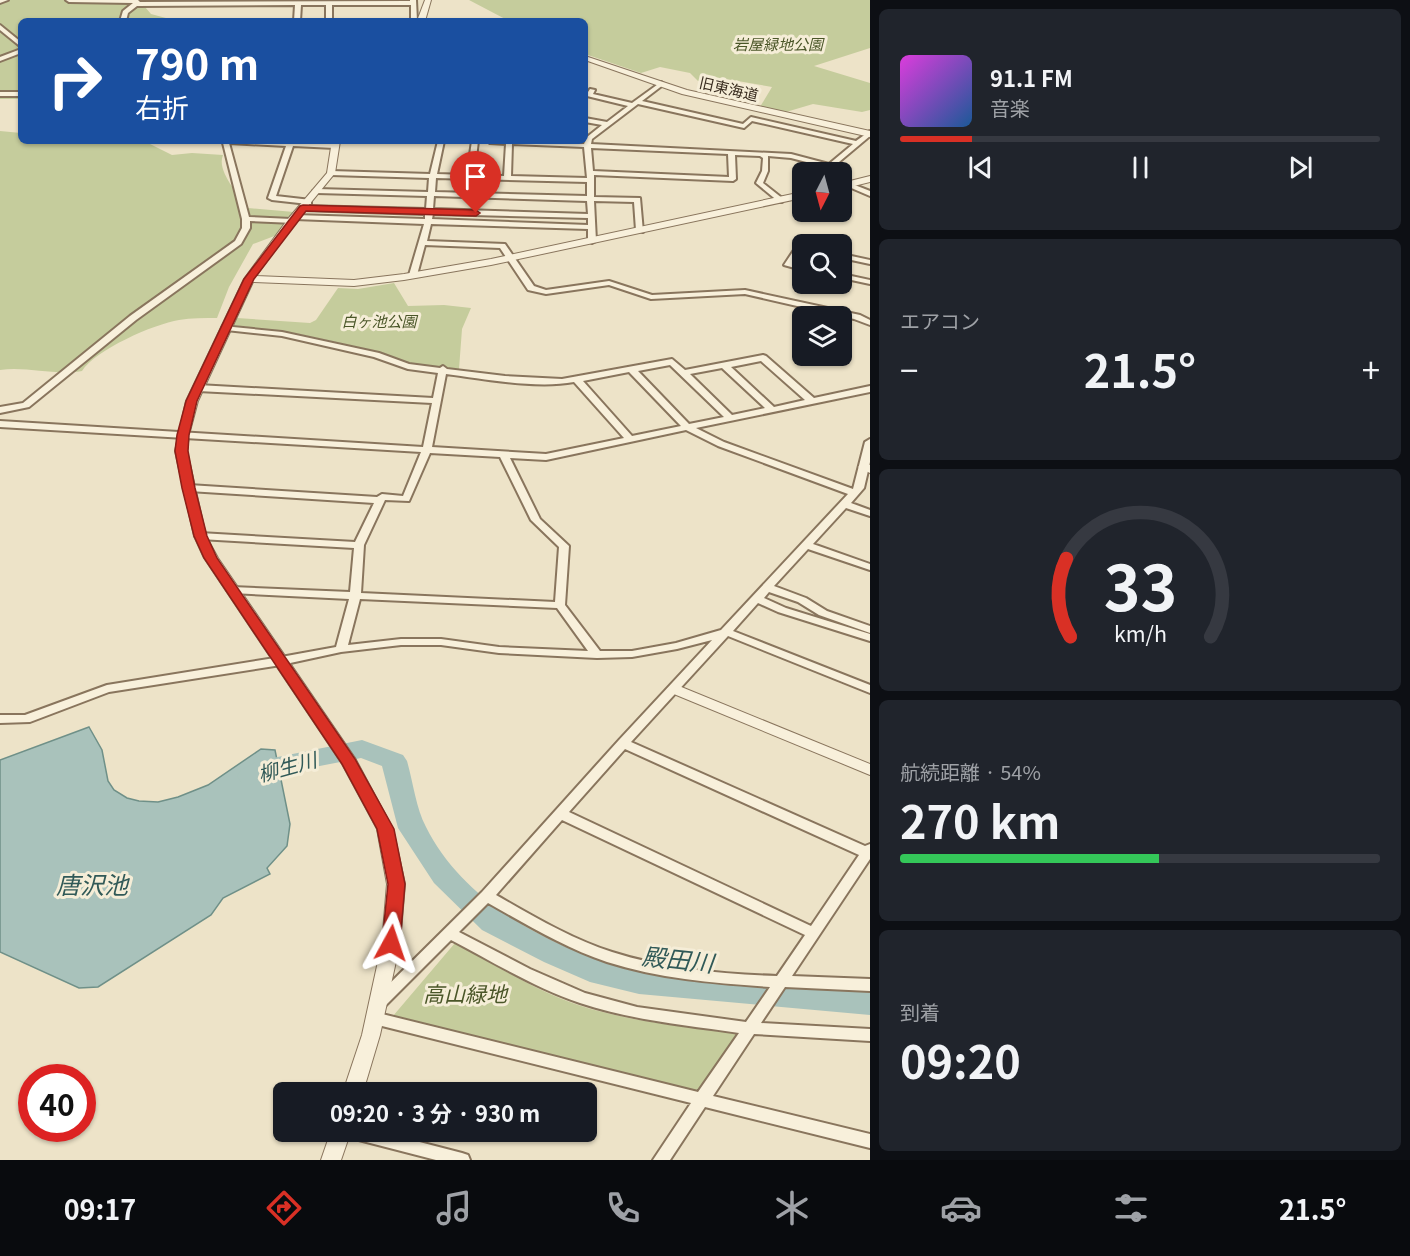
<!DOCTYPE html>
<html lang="ja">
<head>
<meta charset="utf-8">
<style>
	body { margin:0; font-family:Georgia,"Noto Sans JP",serif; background:#20242c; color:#f1f3f6; height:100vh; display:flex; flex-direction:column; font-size:22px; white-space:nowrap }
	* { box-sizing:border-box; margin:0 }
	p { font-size:20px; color:#9ea1a6 }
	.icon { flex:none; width:33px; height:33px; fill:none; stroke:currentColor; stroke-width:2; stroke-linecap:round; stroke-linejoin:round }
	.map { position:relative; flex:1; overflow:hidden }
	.drawer { display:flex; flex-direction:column; gap:9px; padding:9px; background:#0d0f14; width:540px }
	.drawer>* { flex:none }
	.top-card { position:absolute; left:18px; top:18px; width:570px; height:126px; border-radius:9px; box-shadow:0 2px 4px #0004; background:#1a4fa0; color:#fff; overflow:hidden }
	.needle { width:39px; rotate:186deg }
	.fabs { position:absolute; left:792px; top:162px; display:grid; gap:12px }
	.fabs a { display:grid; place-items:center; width:60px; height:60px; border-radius:9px; background:#171b24; box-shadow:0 2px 4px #0004; font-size:30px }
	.speed { position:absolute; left:18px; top:1064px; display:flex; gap:12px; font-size:30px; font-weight:700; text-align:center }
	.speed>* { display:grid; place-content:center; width:78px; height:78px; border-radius:50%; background:#171b24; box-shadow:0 2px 4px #0004; line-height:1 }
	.speed .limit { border:9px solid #d22; background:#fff; color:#111 }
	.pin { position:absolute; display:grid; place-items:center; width:51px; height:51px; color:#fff; margin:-62px -26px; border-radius:50% 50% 50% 0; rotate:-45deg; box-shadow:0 0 6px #0007 }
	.pin .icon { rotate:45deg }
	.me { position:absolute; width:66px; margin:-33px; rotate:5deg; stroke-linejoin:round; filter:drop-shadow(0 0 4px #0008) }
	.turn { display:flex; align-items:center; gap:21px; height:126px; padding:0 18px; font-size:27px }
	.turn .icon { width:78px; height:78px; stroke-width:2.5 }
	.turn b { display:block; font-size:42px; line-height:51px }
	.big { font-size:45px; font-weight:700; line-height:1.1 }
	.drawer .tile { flex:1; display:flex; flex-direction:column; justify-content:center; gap:9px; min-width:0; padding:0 21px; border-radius:9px; background:#20242c }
	.drawer .dial { align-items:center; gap:0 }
	.dial svg { height:156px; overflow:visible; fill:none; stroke:#363941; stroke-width:7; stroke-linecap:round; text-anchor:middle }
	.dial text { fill:#f1f3f6; stroke:none }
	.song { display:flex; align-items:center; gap:18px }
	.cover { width:72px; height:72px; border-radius:9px; background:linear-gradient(135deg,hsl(300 70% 55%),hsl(210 70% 35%)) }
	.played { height:6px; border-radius:3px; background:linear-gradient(90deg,#d93025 15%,#363941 15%) }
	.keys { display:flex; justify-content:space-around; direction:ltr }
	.heat { display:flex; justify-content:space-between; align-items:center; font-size:33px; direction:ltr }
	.charge { height:9px; border-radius:4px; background:linear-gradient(90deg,#34c759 54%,#363941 0) }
	.trip { position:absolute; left:273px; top:1082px; width:324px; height:60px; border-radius:9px; background:#171b24; box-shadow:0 2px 4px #0004; font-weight:700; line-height:60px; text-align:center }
	.menu { display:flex; height:96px; justify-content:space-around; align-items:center; background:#090b0e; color:#9ea1a6 }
	.menu .icon { width:42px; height:42px }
	.menu .selected { color:#d93025 }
	.menu b { font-size:27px; color:#f1f3f6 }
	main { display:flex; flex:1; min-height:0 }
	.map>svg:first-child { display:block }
	.green { fill:#c5cc9c }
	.water { fill:#a9c2bb; stroke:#6f9088; stroke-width:1.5 }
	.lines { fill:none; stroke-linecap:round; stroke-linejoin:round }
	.river { fill:#a9c2bb; fill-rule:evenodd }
	.minor-casing { stroke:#89755d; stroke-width:4 }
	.tertiary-casing { stroke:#89755d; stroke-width:2 }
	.minor { fill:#f8f0db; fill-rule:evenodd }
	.tertiary { fill:#f8f0db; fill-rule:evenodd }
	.route { fill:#d93025; stroke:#8d1f18; stroke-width:1.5 }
	.labels { text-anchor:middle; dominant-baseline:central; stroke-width:6; stroke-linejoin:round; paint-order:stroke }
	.far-park-label { font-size:15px; font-style:italic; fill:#4a5628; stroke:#f5edd7 }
	.far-street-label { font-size:15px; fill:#3a2d20; stroke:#f5edd7 }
	.water-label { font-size:20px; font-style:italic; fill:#305957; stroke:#f5edd7 }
	.near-park-label { font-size:21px; font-style:italic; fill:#4a5628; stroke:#f5edd7 }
	.near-water-label { font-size:24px; font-style:italic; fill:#305957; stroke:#f5edd7 }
</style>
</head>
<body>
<main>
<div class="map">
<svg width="870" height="1160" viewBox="0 0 870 1160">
	<rect width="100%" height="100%" fill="#ede3c8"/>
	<!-- green -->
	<g class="green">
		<path d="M0,0H139L151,14L177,21H21V99H0Z"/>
		<path d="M469,0H870V48L814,66L870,83V110L862,112L813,104L786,112L760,107L772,87L726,79L718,82L698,81L690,73L660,67L641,73L585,54V21H509Z"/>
		<path d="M0,131L21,133V141H144L172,155L192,153L223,155C216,171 239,195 248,208L294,212L277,235L253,244L229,287L217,318C205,318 191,318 179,320C154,324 95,350 82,371C54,376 27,366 0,370Z"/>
		<path d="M394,283L408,306L444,305L471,308L462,329L459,369L409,363L381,352L294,333L232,325L237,318L310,323L316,320L338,288L358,289Z"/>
		<path d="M455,943C495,965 535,990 578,1005C630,1022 683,1026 737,1033L697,1092L393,1016Z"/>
	</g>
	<!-- water -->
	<path class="water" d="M89,727L102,750L108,781L114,790L127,798L139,801L158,802L178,797L208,785L261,749L275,750L290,824L287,846L267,868L270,874L223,898L211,915L98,987L79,988L0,952V760Z"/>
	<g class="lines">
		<!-- river -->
		<path class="river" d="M362,740L403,755L407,761C413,782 416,808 426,827C464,904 558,953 639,970L870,991V1015L639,994L590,982L544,962L482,930L434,883L398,828L382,766L361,758L273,775L250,785L241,782L237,776L241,770L258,761Z"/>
		<defs>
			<g id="minor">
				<path d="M0,0H8L0,3Z"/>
				<path d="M66,0H138L140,2L410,1V0H416L417,21H411V5H332V21H326V5H301L300,21H294L295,5L137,6L128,13L126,21H120L123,11L133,3L69,2Z"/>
				<path d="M0,25L21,42V47L0,30Z"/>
				<path d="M21,49V53L0,61V57Z"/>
				<path d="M661,82L664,84L663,85L642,101L743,124L751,117L856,141L870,131V136L833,167L831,172H825L826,167L791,158L768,156V171L763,183L782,198V202H779L756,183L762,171L763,158L760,156L735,155L736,179L733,181L594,175V197L640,198L643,232L636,230L634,202L594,201L596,241L592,243L588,241V229L431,224L427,241L505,244L534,286L546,290L609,281L652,295L745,290L860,315L870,320V325L854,319L745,294L651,299L609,285L546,294L528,290L500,248L425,245L417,275L413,277L409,275L424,224L295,219L291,217L295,215L425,219V214L303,210L299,208L303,206L426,209L427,196L317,193L313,191L317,189L428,192L429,178L331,175L328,173L331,171L430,174L438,141H444L437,174L467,175L472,141H478L474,175L504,176L506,144L490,143L487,141L584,144L587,137L602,125L585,122V118L607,122L628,106L587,96L586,95L590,89L595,90L593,94L632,103ZM638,104L744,128L752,121L853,144L829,164L791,154L591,144L592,139ZM512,144L584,147L587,178L511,176ZM591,148L728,154L729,177L593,171ZM436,178L587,182V196L435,192ZM434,196L587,201L588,214L433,209ZM433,214L588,218V225L432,219Z"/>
				<rect x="0" y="92" width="21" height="4"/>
				<path d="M220,141L335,144L338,146L335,148L293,146L276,196L311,200V204H308L272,200L268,198L286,146L229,143L249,217L291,219L295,221L294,223L250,221V228L241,244L136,320L29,407L0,413V407L23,403L130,316L235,241L242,228V219L223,143Z"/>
				<path d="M842,180L870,191V196L842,184Z"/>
				<path d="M796,247H802V251L793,264L802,266V270L784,265Z"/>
				<path d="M842,254L870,260V264L842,258Z"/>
				<path d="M842,274L870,280V284L842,278Z"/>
				<path d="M223,326L282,332L379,353L409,364L440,368L443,366L447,369L505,376L562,379L672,359L685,370L763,355L766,356L814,398L870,386V392L696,428L724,442L853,489L865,442L870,439V462L864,488L851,503L870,510V516L846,508L813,544L870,564V570L808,549L774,586L806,598L827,611L870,626V633L819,615L798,602L769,592L764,598L786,608L870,634V641L778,612L758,603L733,631L870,685V693L728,636L631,742L865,846L870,844V859L792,976L870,979V991L785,987L761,1023L870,1029V1041L754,1034L713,1096L870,1134V1148L705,1107L670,1160H653L691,1103L374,1024L369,1022L367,1018L369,1014L374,1012L698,1092L739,1033C685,1025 631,1020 580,1003C535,988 493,962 451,940L385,1006L380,1008L375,1006L373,1002L375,998L482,892L619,740L712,640L677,649L632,657L597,658L499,653L441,645H401L341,652L281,665L109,692L30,722L0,723V715H25L107,685L281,657L336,647L349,599L232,593L227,590L232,587L350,592L354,548L200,539L195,536L200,533L355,542L374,503L189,491L184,488L189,485L377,497L382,494L403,496L421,452L0,427V421L423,447L432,403L198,391L194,388L198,385L433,398L438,373L408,369L374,357L282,336L226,330L222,328ZM761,361L805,400L774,407L731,367ZM670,365L724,417L689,424L638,371ZM722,368L765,408L732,415L690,374ZM629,372L681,426L632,436L583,381ZM446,374C484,379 537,389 574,382L624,438L546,454L432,447ZM686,430L718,446L848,494L721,630L676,643L632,651H600L565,605L569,546L540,519L510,458L546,460ZM430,453L500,457L531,520L559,547L555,602L361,593L364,545L385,500L409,501ZM360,599L557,608L588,651L499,647L441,639H401L348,645ZM625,749L859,855L811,926L569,812ZM562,820L805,935L777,976C722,974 665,969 612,952C571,939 533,916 496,895ZM488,903C527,925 565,948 607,962C660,979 715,983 770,987L746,1022L637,1007L585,993L530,969L459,932Z"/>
				<path d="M343,1131H377L462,1153L468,1155L470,1160H436L351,1138L346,1136Z"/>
			</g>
			<g id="tertiary">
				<path d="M425,0H431L425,21H417Z"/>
				<path d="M585,56L687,90L870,131V137L682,94L585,60Z"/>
				<path d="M332,141H340L335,173L294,223L256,276L354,280L404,274L491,259L802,192V198L491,265L404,280L354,286L253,282L198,401L189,435L187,451L206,536L218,558L355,758L393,829L405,884L400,943L380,1035L363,1092H343L362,1035L382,943L387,884L377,829L342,764L204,558L194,536L175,451L186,401L244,279L288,219L327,173Z"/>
				<path d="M870,176V182L842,189V183Z"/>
				<path d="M864,463L870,465V473L858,467Z"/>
				<path d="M674,684L870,764V775L669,692L667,689Z"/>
				<path d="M331,1131H351L341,1160H321Z"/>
			</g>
		</defs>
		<!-- minor casing -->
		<use href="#minor" class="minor-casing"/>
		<!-- tertiary casing -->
		<use href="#tertiary" class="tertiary-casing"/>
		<!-- minor -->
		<use href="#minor" class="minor"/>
		<!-- tertiary -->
		<use href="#tertiary" class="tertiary"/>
	</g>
	<!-- route -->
	<path class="route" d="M303,205L476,210L480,213L476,216L306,211L254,279L197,401L189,435L188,451L195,488L207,536L217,558L355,759L394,829L405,884L400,943L397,948L391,950L385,948L382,943L388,884L377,829L342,764L204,558L194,536L182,488L175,451L177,435L186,401L244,279L300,206Z"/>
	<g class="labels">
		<!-- far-park labels -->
		<g class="far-park-label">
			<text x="778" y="43">岩屋緑地公園</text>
			<text x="379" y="320">白ヶ池公園</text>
		</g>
		<!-- far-street labels -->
		<g class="far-street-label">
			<text transform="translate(729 88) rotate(13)">旧東海道</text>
		</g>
		<!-- water labels -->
		<g class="water-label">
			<text transform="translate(287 766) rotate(-15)">柳生川</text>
		</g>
		<!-- near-park labels -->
		<g class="near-park-label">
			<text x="465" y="993">高山緑地</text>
		</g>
		<!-- near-water labels -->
		<g class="near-water-label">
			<text x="92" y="883">唐沢池</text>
			<text transform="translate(678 958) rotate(6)">殿田川</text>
		</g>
	</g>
</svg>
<div class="fabs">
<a><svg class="needle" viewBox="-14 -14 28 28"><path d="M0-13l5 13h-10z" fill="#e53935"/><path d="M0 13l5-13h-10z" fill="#9ea1a6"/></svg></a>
<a><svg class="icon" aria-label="search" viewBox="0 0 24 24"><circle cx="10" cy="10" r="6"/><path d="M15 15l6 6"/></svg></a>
<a><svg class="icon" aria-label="layers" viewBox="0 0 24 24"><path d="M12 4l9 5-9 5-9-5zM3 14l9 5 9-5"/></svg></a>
</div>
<div class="speed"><div class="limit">40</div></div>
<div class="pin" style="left:476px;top:213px;background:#d93025"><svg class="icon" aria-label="arrive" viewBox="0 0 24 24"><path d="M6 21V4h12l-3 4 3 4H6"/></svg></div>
<svg class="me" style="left:391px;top:943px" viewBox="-20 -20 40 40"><path d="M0-17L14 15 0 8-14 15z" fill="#d93025" stroke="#fff" stroke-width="4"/></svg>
<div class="trip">09:20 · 3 分 · 930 m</div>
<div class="top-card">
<div class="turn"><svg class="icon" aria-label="right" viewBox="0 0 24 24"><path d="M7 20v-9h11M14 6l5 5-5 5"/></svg><div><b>790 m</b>右折</div></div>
</div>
</div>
<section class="drawer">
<div class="tile">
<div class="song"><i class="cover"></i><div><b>91.1 FM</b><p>音楽</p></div></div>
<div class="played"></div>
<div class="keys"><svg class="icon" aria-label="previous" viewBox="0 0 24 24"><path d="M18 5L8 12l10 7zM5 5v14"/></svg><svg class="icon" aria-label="pause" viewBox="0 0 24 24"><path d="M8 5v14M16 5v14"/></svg><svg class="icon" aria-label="next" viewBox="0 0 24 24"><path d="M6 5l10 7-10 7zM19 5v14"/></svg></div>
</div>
<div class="tile"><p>エアコン</p>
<div class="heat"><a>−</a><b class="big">21.5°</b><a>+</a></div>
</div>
<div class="tile dial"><svg viewBox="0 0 100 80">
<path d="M14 69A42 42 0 1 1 86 69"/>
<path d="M14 69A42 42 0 0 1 12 29" stroke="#d93025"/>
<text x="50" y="56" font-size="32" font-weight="700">33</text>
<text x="50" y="72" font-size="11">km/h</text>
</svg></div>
<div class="tile"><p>航続距離 · 54%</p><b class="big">270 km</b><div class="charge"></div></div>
<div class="tile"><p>到着</p><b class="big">09:20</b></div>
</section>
</main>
<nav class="menu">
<b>09:17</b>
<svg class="icon selected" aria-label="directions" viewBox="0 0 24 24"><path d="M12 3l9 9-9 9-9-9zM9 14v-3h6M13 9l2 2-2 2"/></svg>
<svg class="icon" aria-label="music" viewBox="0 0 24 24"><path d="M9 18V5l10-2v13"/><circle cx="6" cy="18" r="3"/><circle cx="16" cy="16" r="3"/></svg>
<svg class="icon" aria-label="phone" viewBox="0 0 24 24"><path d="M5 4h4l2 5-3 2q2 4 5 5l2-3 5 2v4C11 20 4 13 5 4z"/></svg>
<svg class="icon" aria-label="climate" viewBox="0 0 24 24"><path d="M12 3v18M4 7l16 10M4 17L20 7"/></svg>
<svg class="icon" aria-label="car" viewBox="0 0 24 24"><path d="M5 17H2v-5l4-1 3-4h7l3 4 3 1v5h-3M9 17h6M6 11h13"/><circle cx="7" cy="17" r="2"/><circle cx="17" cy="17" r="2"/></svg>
<svg class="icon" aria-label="filters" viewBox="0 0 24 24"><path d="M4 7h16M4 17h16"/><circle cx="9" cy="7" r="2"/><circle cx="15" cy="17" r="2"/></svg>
<b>21.5°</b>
</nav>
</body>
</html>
